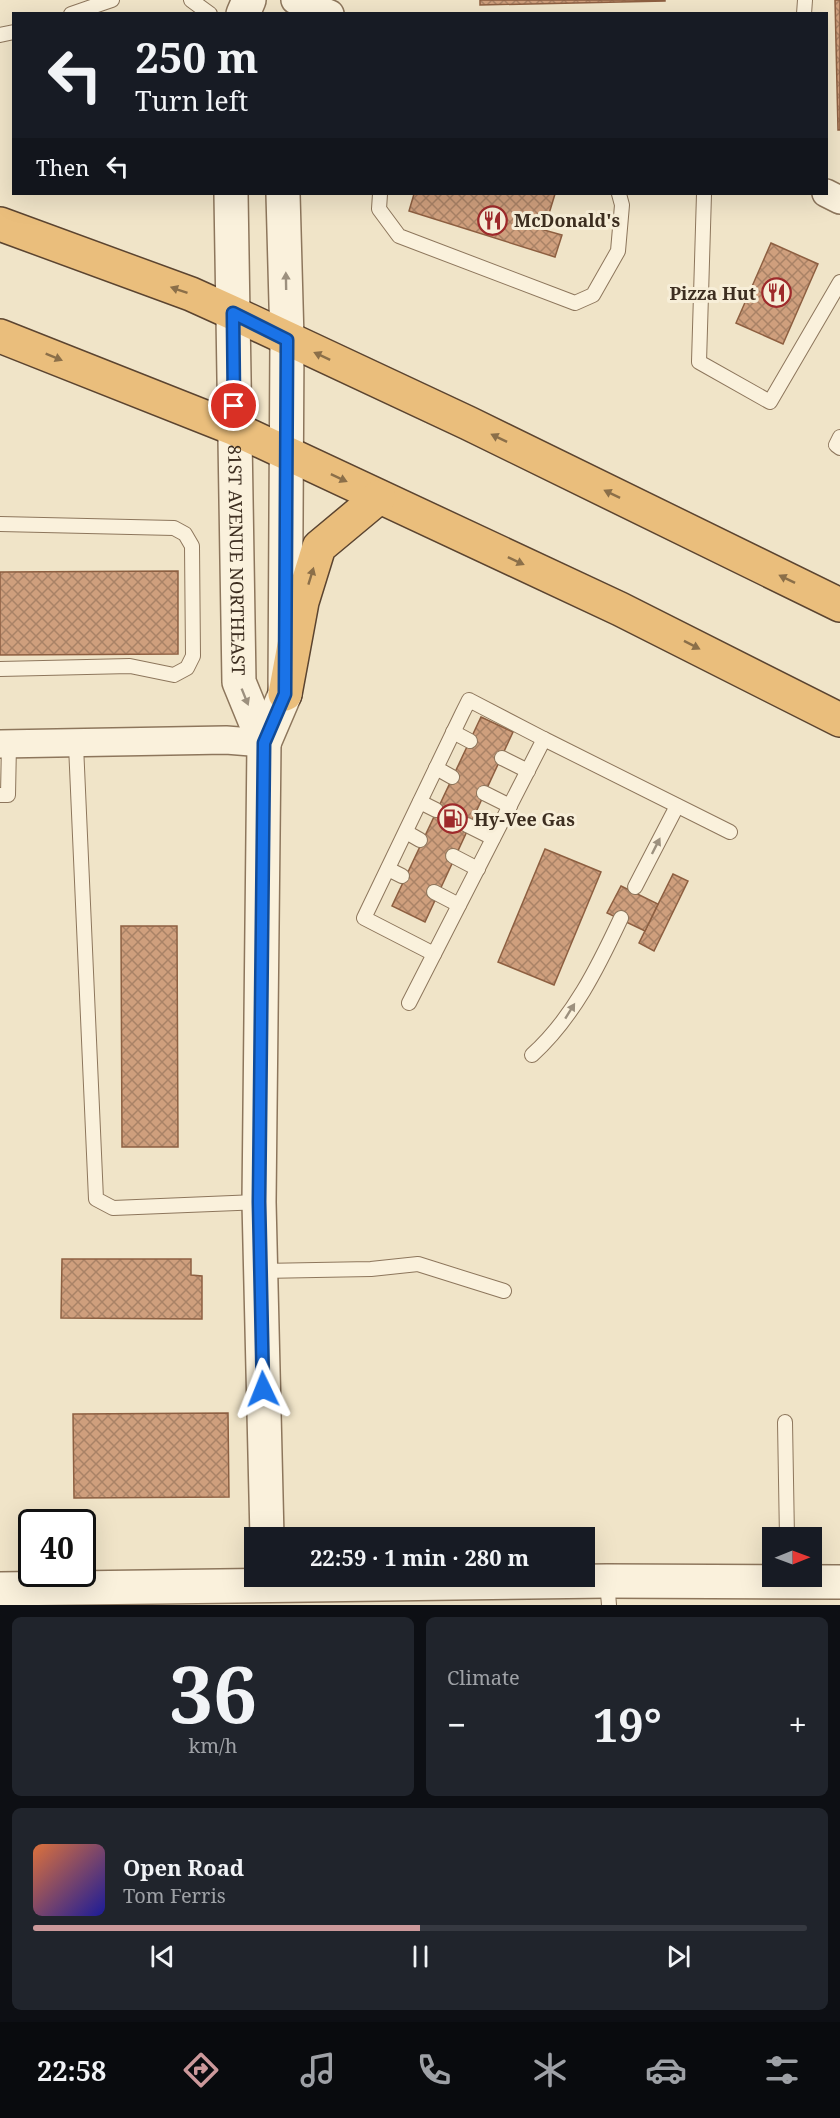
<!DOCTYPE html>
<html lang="en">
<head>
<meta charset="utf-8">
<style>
	body { margin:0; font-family:"Noto Serif",serif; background:#20242c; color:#f1f3f6; height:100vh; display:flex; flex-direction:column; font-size:22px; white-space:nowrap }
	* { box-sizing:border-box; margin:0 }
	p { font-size:20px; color:#9ea1a6 }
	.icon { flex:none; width:33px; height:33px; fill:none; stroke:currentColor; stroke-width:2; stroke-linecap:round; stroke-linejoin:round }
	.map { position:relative; height:1605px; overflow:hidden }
	.drawer { display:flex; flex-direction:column; gap:12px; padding:12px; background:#0d0f14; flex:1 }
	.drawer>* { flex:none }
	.banner { position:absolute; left:12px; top:12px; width:816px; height:183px; border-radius:0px; box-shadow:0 6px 24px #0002; background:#171b24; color:#f1f3f6; overflow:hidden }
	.needle { width:39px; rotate:89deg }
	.fabs { position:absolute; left:762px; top:1527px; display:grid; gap:12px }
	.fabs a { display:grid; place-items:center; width:60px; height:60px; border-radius:0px; background:#171b24; box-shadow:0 6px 24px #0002; font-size:30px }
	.speed { position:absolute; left:18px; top:1509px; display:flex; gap:12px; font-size:30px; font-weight:700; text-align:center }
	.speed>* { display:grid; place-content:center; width:78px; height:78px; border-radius:50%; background:#171b24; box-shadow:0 6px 24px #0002; line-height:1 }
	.speed .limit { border:3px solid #111; border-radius:9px; background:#fff; color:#111 }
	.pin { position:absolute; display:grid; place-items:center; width:51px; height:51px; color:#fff; margin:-26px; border:3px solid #fff; border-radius:50%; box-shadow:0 2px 6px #0007 }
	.me { position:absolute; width:66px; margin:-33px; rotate:358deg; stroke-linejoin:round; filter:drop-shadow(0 0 4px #0008) }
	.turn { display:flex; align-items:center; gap:21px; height:126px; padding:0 24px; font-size:27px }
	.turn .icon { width:78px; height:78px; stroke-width:2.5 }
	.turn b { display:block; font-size:42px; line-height:51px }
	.then { display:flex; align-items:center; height:57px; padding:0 24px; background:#0003; gap:12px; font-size:22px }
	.big { font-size:45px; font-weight:700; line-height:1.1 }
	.drawer .tile { flex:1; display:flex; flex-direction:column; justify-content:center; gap:9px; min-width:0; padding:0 21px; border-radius:9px; background:#20242c }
	.drawer .dial { align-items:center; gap:0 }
	.dial b { font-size:78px; line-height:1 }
	.song { display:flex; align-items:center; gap:18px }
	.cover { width:72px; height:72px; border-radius:9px; background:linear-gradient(135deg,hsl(20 70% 55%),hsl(240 70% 35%)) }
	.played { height:6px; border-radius:3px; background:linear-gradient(90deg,#cc999b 50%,#363941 50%) }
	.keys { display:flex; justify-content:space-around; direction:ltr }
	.heat { display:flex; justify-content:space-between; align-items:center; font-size:33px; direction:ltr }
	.drawer .tiles { flex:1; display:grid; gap:12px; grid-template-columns:1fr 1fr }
	.tile:last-child { grid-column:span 2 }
	.trip { position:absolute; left:244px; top:1527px; width:351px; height:60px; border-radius:0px; background:#171b24; box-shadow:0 6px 24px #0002; font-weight:700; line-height:60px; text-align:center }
	.tab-bar { display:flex; height:96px; justify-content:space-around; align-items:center; background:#090b0e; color:#9ea1a6 }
	.tab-bar .icon { width:42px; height:42px }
	.tab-bar .selected { color:#cc999b }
	.tab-bar b { font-size:27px; color:#f1f3f6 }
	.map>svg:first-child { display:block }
	.building { fill:url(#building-cross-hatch); stroke:#8d5f41; stroke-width:1.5 }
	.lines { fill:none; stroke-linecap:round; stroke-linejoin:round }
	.service-casing { stroke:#8d765c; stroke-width:16 }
	.minor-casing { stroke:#8d765c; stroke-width:30 }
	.tertiary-casing { stroke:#8d765c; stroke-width:36 }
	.trunk-casing { stroke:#5b4430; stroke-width:36 }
	.service { stroke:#faf1dc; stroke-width:14 }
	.minor { stroke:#faf1dc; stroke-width:27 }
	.tertiary { stroke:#faf1dc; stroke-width:33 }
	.trunk { stroke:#eabe7c; stroke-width:33 }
	.oneway { fill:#9c907e }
	.oneway2 { fill:#8b6f49 }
	.route-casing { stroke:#114b97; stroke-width:15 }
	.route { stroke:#1a73e8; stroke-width:10 }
	.labels { text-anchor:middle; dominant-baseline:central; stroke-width:6; stroke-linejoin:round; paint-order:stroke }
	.poi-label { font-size:18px; font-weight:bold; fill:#3d2e20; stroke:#f7eed8; text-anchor:start }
	.street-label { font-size:18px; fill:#3d2e20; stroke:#f7eed8 }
</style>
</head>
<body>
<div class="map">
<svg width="840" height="1605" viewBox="0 0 840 1605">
	<defs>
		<pattern id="building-cross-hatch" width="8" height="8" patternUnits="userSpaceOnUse" patternTransform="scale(1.5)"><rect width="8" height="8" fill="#cf9f7d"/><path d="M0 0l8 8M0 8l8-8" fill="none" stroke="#a98266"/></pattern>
	</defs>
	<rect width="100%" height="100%" fill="#f0e4c8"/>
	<!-- building -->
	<g class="building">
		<path d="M480,0H665V1L480,5Z"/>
		<path d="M835,0H840V130H838Z"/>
		<path d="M414,194H555L544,230L562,235L555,257L409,211Z"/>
		<path d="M771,243L818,264L783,344L736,323Z"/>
		<path d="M178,571V654L0,655V572Z"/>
		<path d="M481,717L513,732L425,922L392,906Z"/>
		<path d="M545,849L601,872L554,985L498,962Z"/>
		<path d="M673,874L688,881L654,951L639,943Z"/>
		<path d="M621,886L658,904L645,931L607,913Z"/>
		<path d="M121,926H177L178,1147H122Z"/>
		<path d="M62,1259H191V1275L202,1276V1319L61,1318Z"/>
		<path d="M228,1413L229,1497L74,1498L73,1414Z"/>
	</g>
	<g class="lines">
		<defs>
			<g id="service">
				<path d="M191,0L210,14"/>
				<path d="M71,14L112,0"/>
				<path d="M804,14L805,0"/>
				<path d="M0,35L14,32"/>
				<path d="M380,194L379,209L399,236L575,303L593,295L618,251L622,205L619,194"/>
				<path d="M704,194L699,362L770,402L840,282"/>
				<path d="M840,437L836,445L840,448"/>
				<path d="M0,524L174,528L185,534L192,546L193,656L187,668L174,675L130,666L0,669"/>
				<path d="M453,732L470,741"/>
				<path d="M76,745L96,1199L113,1208L259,1202"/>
				<path d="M502,758L528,771"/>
				<path d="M436,768L452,777"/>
				<path d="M484,793L510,806"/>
				<path d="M0,795H8L9,744"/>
				<path d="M420,802L436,810"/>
				<path d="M467,825L493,838"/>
				<path d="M406,832L420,840"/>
				<path d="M453,856L478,869"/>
				<path d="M388,869L402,876"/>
				<path d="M635,887L677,806"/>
				<path d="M434,892L459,905"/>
				<path d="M434,954L364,918L462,714L469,700L544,739"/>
				<path d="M409,1003L544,739L730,832"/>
				<path d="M532,1055C573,1018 598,967 621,918"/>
				<path d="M261,1271L371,1269L418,1264L504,1291"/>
				<path d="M785,1422L787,1538"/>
				<path d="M607,1581L609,1605"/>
			</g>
			<g id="minor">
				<path d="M295,0L330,14"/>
				<path d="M826,193L840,200"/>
				<path d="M0,744L226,740L264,743"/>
			</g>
			<g id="tertiary">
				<path d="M243,14L249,0"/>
				<path id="s1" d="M231,194L239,682L264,743L259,1202L267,1538"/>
				<path d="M264,743L285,694L287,340L283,194"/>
				<path d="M0,1589L607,1581L840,1582"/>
			</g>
			<g id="trunk">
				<path d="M0,224L191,294L233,313L468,423L840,605"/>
				<path d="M0,336L235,429L620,609L840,720"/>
				<path d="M285,694L302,602L319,547L379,497"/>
			</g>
		</defs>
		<!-- service casing -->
		<use href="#service" class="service-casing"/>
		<!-- minor casing -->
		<use href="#minor" class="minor-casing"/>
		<!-- tertiary casing -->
		<use href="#tertiary" class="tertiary-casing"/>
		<!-- trunk casing -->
		<use href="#trunk" class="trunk-casing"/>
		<!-- service -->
		<use href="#service" class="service"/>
		<!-- minor -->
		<use href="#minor" class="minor"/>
		<!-- tertiary -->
		<use href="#tertiary" class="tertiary"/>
		<!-- trunk -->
		<use href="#trunk" class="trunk"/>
	</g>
	<!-- one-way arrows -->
	<defs><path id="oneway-solid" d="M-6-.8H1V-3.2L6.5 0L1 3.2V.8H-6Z" transform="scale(1.5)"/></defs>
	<g class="oneway">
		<use href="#oneway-solid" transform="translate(286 281) rotate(-91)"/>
		<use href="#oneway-solid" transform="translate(245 697) rotate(68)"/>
		<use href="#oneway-solid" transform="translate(656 846) rotate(-63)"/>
		<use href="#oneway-solid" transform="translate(570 1011) rotate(-58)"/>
	</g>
	<g class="oneway2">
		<use href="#oneway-solid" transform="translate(179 290) rotate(-161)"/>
		<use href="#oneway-solid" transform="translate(322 356) rotate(-155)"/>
		<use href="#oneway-solid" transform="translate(54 357) rotate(22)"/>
		<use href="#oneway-solid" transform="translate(499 438) rotate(-154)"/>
		<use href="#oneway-solid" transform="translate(339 478) rotate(25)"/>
		<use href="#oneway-solid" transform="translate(612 494) rotate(-154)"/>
		<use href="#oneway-solid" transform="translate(516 561) rotate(25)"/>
		<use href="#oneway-solid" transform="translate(311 576) rotate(-73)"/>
		<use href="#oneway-solid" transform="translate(787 579) rotate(-154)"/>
		<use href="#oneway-solid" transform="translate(692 645) rotate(27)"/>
	</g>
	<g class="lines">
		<defs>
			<path id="route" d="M234,406L233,313L287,340L285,694L264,743L259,1202L263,1389"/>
		</defs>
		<!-- route casing -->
		<use href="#route" class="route-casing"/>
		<!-- route -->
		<use href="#route" class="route"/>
	</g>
	<!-- icons -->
	<defs>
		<symbol id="restaurant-ring" viewBox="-11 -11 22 22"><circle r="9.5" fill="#f7eed8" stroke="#9e2a2b" stroke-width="1.5"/><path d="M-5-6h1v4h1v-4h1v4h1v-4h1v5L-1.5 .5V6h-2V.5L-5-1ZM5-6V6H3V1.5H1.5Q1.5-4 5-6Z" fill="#9e2a2b"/></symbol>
		<symbol id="fuel-ring" viewBox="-11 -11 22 22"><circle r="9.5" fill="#f7eed8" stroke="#9e2a2b" stroke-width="1.5"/><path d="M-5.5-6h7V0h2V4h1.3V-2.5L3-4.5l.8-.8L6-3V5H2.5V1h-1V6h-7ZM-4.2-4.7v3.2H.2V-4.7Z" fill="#9e2a2b"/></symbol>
	</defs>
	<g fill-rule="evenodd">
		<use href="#restaurant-ring" x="476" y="204" width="33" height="33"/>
		<use href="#restaurant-ring" x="760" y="276" width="33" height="33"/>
		<use href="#fuel-ring" x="436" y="802" width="33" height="33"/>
	</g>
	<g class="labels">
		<!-- poi labels -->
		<g class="poi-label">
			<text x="514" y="220">McDonald's</text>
			<text x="756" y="293" text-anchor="end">Pizza Hut</text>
			<text x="474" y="819">Hy-Vee Gas</text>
		</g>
		<!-- street labels -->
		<g class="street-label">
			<text stroke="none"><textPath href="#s1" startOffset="366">81ST AVENUE NORTHEAST</textPath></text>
		</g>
	</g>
</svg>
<div class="fabs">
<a><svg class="needle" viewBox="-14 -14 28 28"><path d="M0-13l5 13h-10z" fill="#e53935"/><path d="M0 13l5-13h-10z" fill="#9ea1a6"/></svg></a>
</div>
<div class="speed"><div class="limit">40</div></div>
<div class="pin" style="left:234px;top:406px;background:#d93025"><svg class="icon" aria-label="arrive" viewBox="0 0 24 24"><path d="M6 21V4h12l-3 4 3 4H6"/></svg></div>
<svg class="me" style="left:263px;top:1389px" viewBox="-20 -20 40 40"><path d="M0-17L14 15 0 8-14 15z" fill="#1a73e8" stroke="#fff" stroke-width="4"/></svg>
<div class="trip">22:59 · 1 min · 280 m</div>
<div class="banner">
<div class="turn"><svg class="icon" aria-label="left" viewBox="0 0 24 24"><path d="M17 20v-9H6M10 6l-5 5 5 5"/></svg><div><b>250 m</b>Turn left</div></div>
<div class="then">Then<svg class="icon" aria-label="left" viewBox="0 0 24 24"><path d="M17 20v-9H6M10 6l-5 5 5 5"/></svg></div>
</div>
</div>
<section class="drawer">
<div class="tiles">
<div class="tile dial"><b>36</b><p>km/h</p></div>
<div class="tile"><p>Climate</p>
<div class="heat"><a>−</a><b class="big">19°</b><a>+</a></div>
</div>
<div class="tile">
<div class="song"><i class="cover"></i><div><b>Open Road</b><p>Tom Ferris</p></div></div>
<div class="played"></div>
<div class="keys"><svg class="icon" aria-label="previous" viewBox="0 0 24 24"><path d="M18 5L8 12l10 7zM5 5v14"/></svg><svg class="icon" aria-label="pause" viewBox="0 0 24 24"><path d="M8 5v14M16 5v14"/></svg><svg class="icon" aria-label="next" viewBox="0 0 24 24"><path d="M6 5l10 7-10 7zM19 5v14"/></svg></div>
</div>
</div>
</section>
<nav class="tab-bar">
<b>22:58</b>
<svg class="icon selected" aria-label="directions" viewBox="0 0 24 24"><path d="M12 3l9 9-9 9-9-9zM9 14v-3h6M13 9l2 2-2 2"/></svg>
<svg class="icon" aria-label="music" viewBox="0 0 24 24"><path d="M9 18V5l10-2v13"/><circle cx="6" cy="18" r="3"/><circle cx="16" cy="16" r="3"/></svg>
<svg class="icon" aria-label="phone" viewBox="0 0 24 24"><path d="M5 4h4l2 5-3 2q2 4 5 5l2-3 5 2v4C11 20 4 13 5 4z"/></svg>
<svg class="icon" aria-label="climate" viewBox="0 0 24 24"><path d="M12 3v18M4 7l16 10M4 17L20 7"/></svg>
<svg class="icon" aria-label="car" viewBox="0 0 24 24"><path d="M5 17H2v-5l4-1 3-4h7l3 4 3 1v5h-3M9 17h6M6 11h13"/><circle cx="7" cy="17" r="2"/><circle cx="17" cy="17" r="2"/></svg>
<svg class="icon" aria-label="filters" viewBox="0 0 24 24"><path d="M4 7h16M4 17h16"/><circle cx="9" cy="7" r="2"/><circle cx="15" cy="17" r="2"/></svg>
</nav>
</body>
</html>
